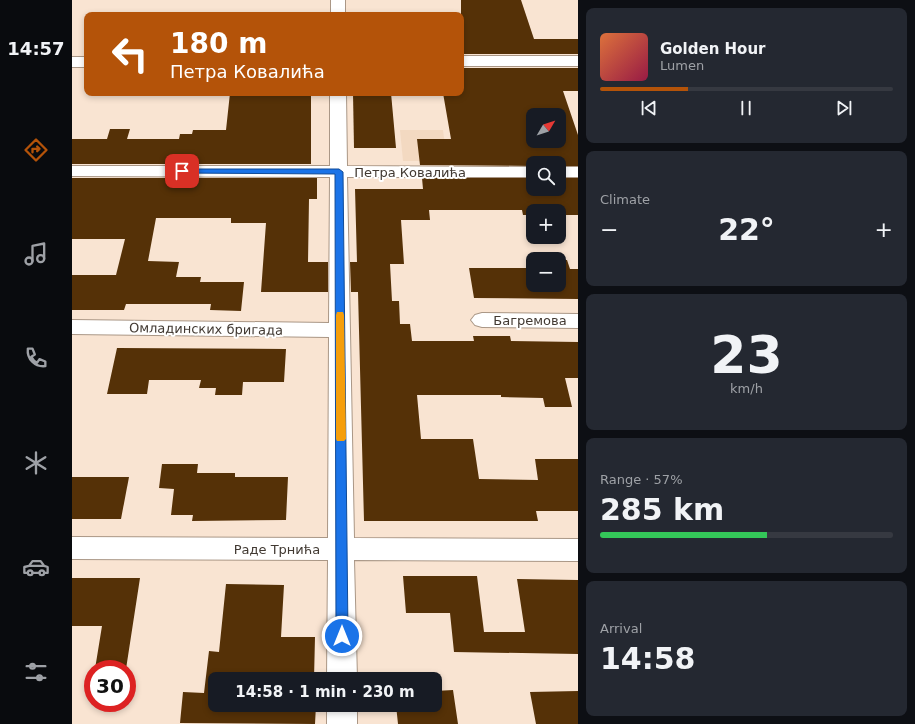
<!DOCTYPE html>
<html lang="en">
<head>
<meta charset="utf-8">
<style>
	body { margin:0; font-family:"DejaVu Sans",sans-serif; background:#242831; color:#f1f3f6; height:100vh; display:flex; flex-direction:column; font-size:15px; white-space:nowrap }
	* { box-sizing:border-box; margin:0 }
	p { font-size:13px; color:#9ea1a6 }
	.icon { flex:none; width:22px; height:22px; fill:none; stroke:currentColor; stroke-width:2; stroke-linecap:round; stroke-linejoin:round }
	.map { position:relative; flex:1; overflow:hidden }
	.sheet { display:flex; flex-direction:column; gap:8px; padding:8px; background:#0d0f14; width:337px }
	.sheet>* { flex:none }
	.top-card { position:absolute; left:12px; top:12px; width:380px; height:84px; border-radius:8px; box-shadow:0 2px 6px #0003; background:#b45309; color:#fff; overflow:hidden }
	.needle { width:26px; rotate:51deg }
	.controls { position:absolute; left:454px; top:108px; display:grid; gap:8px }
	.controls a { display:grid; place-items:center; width:40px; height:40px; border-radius:8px; background:#171b24; box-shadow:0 2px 6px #0003; font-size:20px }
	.speed { position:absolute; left:12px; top:660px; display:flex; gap:8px; font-size:20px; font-weight:700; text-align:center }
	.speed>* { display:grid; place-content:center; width:52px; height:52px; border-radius:50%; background:#171b24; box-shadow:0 2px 6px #0003; line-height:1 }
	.speed .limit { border:6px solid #d22; background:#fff; color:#111 }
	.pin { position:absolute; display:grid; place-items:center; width:34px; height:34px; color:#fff; margin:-17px; border-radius:8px; box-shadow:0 2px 6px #0006 }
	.me { position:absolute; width:44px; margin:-22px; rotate:0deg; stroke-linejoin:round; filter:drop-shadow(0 0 3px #0008) }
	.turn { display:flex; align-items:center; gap:14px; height:84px; padding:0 20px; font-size:18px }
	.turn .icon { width:52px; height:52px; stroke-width:2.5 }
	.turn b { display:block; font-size:28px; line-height:34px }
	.big { font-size:30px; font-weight:800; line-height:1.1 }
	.sheet .tile { flex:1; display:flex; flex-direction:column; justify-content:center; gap:6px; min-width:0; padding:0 14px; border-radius:8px; background:#242831 }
	.sheet .dial { align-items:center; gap:0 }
	.dial b { font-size:52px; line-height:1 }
	.song { display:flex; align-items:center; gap:12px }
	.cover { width:48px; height:48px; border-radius:6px; background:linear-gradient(135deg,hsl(20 70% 55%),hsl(340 70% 35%)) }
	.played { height:4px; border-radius:2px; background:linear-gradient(90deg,#b45309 30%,#363941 30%) }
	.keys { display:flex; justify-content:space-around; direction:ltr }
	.heat { display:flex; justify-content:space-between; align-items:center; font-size:22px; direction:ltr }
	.charge { height:6px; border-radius:3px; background:linear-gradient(90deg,#34c759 57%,#363941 0) }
	.trip { position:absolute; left:136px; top:672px; width:234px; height:40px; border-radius:8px; background:#171b24; box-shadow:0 2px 6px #0003; font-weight:800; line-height:40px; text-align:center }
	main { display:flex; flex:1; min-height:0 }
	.tab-bar { display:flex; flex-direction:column; width:72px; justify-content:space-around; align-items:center; background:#090b0e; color:#9ea1a6 }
	.tab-bar .icon { width:28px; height:28px }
	.tab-bar .active { color:#b45309 }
	.tab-bar b { font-size:18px; color:#f1f3f6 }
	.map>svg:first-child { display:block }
	.built { fill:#f3d9c1 }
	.building { fill:#553107; fill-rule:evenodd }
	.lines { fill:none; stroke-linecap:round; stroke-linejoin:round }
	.minor-casing { stroke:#aa9786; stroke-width:2 }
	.minor { fill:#fff; fill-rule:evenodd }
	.route { fill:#1a73e8; stroke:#114b97 }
	.slow { fill:#f59e0b }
	.labels { text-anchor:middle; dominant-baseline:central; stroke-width:4; stroke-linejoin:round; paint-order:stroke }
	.street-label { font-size:13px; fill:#413932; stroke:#fff }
</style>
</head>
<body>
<main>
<nav class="tab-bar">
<b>14:57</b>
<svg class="icon active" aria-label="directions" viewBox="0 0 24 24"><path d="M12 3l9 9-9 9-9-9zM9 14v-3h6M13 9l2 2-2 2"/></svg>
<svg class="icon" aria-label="music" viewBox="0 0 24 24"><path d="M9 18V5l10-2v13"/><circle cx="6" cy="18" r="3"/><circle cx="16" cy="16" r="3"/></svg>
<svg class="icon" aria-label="phone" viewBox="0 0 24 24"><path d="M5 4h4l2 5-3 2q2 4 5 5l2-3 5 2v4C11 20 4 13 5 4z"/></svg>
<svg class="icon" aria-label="climate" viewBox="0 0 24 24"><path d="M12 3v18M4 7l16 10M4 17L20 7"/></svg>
<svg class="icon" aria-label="car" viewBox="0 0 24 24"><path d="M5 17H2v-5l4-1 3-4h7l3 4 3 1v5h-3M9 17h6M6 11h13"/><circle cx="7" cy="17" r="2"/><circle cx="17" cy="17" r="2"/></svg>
<svg class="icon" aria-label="filters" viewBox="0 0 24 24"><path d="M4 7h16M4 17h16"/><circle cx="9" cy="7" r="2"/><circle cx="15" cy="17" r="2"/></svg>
</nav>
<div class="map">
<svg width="506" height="724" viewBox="0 0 506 724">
	<rect width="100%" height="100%" fill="#f9e4d2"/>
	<!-- built -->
	<path class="built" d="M328,130H371L375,161H331Z"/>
	<!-- building -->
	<g class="building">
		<path d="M389,0H449L462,39H506V54H389Z"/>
		<path d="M389,68H506V91H491L506,135V166H487V163H461V166L348,165L345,139H379L371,93H389ZM461,115H487V141H461Z"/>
		<path d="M158,93H239V164H0V139H35L38,129H58L55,139H107L108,134H120L121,130H154Z"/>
		<path d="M281,93H319L324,148H282Z"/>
		<path d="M0,178H245V199H237L236,262H256V292H189L194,223H159V218H84L76,261L107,262L104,277H129L128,282H172L169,311L138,310L139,304H54L52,310H0V275H44L53,239H0Z"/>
		<path d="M350,178H461V189H487V178H506V215H487V211H461V215H451L450,210H357L358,220H329L332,264H318L320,301H327L328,324H338L340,341H402L401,336H438L439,341L506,342V378H493L500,407H473L471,398L429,397V395H345L349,439H401L407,479L466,480L463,459H506V511H464L466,521H292L286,292H279L278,262H285L283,189H351Z"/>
		<path d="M454,260H461V285H487V260H495L498,269H506V299L402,298L397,268H456Z"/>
		<path d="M45,348L214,349L212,382H171L170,395H143L144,388H127L129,380H77L75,394H35Z"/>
		<path d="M90,464H126L125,473H163V477H216L214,520L120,521L121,515H99L102,489L87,488Z"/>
		<path d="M0,477H57L49,519H0Z"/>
		<path d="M331,576H405L412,632H453L445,579L506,580V654L382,652L378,613H334Z"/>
		<path d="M0,578H68L54,669H23L30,626H0Z"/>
		<path d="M154,584L212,585L209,637H243L242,679H143V705H244L243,724L108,723L111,692L132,693L137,651L147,652Z"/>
		<path d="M381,690L386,724H326L324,705H363V691Z"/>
		<path d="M506,691V724H464L458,692Z"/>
	</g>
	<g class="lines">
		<defs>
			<g id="minor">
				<rect x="259" y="0" width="14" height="15"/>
				<rect x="389" y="56" width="117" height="10"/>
				<rect x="0" y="57" width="15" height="10"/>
				<path d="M258,93H274L275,166L461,167V177H275L282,538L506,539V561L282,560L285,679H255L256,560L0,559V537L256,538L257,337L0,334V320L257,323L258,177L0,176V166H258Z"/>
				<rect x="487" y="167" width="19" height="10"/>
				<path d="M410,313L506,314V328L410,327L403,325L399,320L403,315Z"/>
				<rect x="255" y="705" width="30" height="19"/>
			</g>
		</defs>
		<!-- minor casing -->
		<use href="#minor" class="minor-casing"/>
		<!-- minor -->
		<use href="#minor" class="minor"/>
	</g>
	<!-- route -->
	<path class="route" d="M110,169H267L271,172L276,636L274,640L270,641L266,640L264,636L263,174L107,173V170Z"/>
	<!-- slow -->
	<path class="slow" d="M265,312H271L272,315L274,439L272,441H265L264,439V315Z"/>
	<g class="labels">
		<!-- street labels -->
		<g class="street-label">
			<text x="338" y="172">Петра Ковалића</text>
			<text x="458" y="320">Багремова</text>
			<text transform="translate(134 329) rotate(1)">Омладинских бригада</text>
			<text x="205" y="549">Раде Трнића</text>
		</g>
	</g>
</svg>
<div class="controls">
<a><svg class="needle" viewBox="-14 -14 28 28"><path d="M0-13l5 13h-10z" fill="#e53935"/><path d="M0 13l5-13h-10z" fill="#9ea1a6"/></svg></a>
<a><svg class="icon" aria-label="search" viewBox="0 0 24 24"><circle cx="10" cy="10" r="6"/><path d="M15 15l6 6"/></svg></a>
<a>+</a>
<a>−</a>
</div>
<div class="speed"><div class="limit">30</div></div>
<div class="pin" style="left:110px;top:171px;background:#d93025"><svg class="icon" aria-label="arrive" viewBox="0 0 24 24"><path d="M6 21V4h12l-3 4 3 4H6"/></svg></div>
<svg class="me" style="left:270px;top:636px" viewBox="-20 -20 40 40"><circle r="17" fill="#1a73e8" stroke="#fff" stroke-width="3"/><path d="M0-11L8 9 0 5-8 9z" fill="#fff"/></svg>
<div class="trip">14:58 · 1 min · 230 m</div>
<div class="top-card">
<div class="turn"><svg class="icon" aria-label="left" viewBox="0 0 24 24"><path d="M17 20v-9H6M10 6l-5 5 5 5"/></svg><div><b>180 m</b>Петра Ковалића</div></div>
</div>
</div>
<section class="sheet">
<div class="tile">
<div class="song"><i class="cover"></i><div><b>Golden Hour</b><p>Lumen</p></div></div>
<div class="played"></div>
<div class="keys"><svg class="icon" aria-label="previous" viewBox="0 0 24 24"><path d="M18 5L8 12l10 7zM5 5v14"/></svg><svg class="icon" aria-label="pause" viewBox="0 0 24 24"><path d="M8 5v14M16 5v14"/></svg><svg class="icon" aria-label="next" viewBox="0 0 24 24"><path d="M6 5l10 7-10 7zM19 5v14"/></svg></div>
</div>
<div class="tile"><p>Climate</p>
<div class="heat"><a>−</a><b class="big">22°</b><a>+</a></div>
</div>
<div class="tile dial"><b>23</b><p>km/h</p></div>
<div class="tile"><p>Range · 57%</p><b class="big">285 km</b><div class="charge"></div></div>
<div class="tile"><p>Arrival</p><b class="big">14:58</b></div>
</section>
</main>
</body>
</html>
